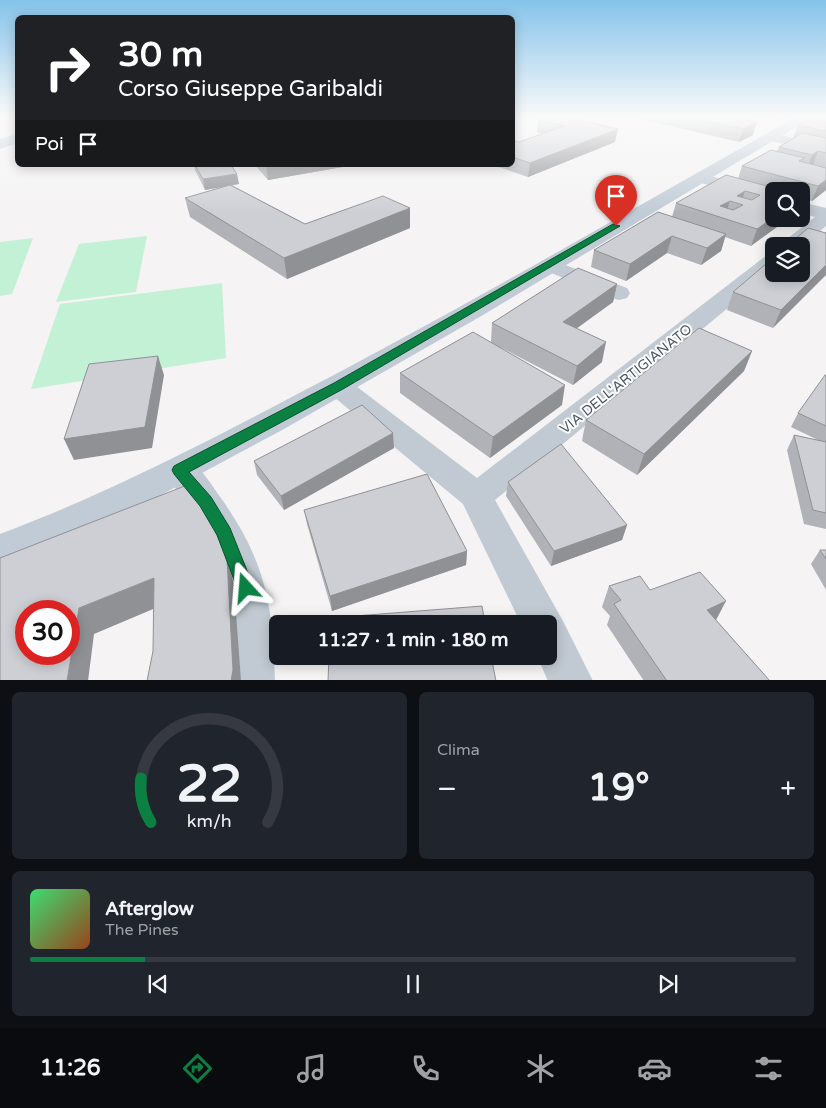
<!DOCTYPE html>
<html lang="it">
<head>
<meta charset="utf-8">
<style>
	body { margin:0; font-family:"Varela Round",sans-serif; background:#20242c; color:#f1f3f6; height:100vh; display:flex; flex-direction:column; font-size:19px; white-space:nowrap }
	* { box-sizing:border-box; margin:0 }
	p { font-size:16px; color:#9ea1a6 }
	.icon { flex:none; width:28px; height:28px; fill:none; stroke:currentColor; stroke-width:2; stroke-linecap:round; stroke-linejoin:round }
	.map { position:relative; height:680px; overflow:hidden }
	.side { display:flex; flex-direction:column; gap:12px; padding:12px; background:#0d0f14; flex:1 }
	.side>* { flex:none }
	.hud { position:absolute; left:15px; top:15px; width:500px; height:152px; border-radius:8px; box-shadow:0 2px 12px #0003; background:#202124; color:#fff; overflow:hidden }
	.controls { position:absolute; left:765px; top:182px; display:grid; gap:10px }
	.controls a { display:grid; place-items:center; width:45px; height:45px; border-radius:8px; background:#171b24; box-shadow:0 2px 12px #0003; font-size:25px }
	.speed { position:absolute; left:15px; top:600px; display:flex; gap:10px; font-size:25px; font-weight:700; text-align:center }
	.speed>* { display:grid; place-content:center; width:65px; height:65px; border-radius:50%; background:#171b24; box-shadow:0 2px 12px #0003; line-height:1 }
	.speed .limit { border:8px solid #d22; background:#fff; color:#111 }
	.pin { position:absolute; display:grid; place-items:center; width:42px; height:42px; color:#fff; margin:-51px -21px; border-radius:50% 50% 50% 0; rotate:-45deg; box-shadow:0 0 5px #0007 }
	.pin .icon { rotate:45deg }
	.me { position:absolute; width:55px; margin:-28px; rotate:341deg; stroke-linejoin:round; filter:drop-shadow(0 0 4px #0008) }
	.turn { display:flex; align-items:center; gap:18px; height:105px; padding:0 20px; font-size:22px }
	.turn .icon { width:65px; height:65px; stroke-width:2.5 }
	.turn b { display:block; font-size:35px; line-height:42px }
	.then { display:flex; align-items:center; height:48px; padding:0 20px; background:#0003; gap:10px; font-size:19px }
	.big { font-size:38px; font-weight:800; line-height:1.1 }
	.side .widget { flex:1; display:flex; flex-direction:column; justify-content:center; gap:8px; min-width:0; padding:0 18px; border-radius:8px; background:#20242c }
	.side .dial { align-items:center; gap:0 }
	.dial svg { height:130px; overflow:visible; fill:none; stroke:#363941; stroke-width:7; stroke-linecap:round; text-anchor:middle }
	.dial text { fill:#f1f3f6; stroke:none }
	.song { display:flex; align-items:center; gap:15px }
	.cover { width:60px; height:60px; border-radius:8px; background:linear-gradient(135deg,hsl(140 70% 55%),hsl(20 70% 35%)) }
	.played { height:5px; border-radius:2px; background:linear-gradient(90deg,#0b8043 15%,#363941 15%) }
	.keys { display:flex; justify-content:space-around; direction:ltr }
	.heat { display:flex; justify-content:space-between; align-items:center; font-size:28px; direction:ltr }
	.side .tiles { flex:1; display:grid; gap:12px; grid-template-columns:1fr 1fr }
	.widget:last-child { grid-column:span 2 }
	.trip { position:absolute; left:269px; top:615px; width:288px; height:50px; border-radius:8px; background:#171b24; box-shadow:0 2px 12px #0003; font-weight:800; line-height:50px; text-align:center }
	.tab-bar { display:flex; height:80px; justify-content:space-around; align-items:center; background:#090b0e; color:#9ea1a6 }
	.tab-bar .icon { width:35px; height:35px }
	.tab-bar .selected { color:#0b8043 }
	.tab-bar b { font-size:22px; color:#f1f3f6 }
	.map>svg:first-child { display:block }
	.green { fill:#c3f1d5 }
	.lines { fill:none; stroke-linecap:round; stroke-linejoin:round }
	.street { fill:#c1cad2; fill-rule:evenodd }
	.secondary { fill:#c1cbd6; fill-rule:evenodd }
	.wall { fill:#b0b2b7 }
	.shaded-wall { fill:#909195 }
	.building { fill:#cdcfd5; stroke:#909195; fill-rule:evenodd }
	.route { fill:#0b8043; stroke:#07532c }
	.labels { text-anchor:middle; dominant-baseline:central; stroke-width:4; stroke-linejoin:round; paint-order:stroke }
	.street-label { font-size:14px; fill:#4a5661; stroke:#fff }
</style>
</head>
<body>
<div class="map">
<svg width="826" height="681" viewBox="0 0 826 681">
	<rect width="100%" height="100%" fill="#f5f3f3"/>
	<!-- green -->
	<g class="green">
		<path d="M147,236L136,292L56,302L79,244Z"/>
		<path d="M33,238L12,294L0,296V242Z"/>
		<path d="M222,283L226,358L31,389L60,304Z"/>
	</g>
	<g class="lines">
		<!-- street -->
		<g class="street">
			<path d="M771,133L826,145V153L766,140L764,137Z"/>
			<path d="M700,173L774,194V204L694,181L692,178L694,175Z"/>
			<path d="M801,202L826,208V226L801,247L780,246L783,242L815,217L801,213Z"/>
			<path d="M774,253V270L495,500L563,621L593,681H548L537,656H548V624H521L463,504L328,392L324,386L328,380L338,377L348,380L477,478L767,255Z"/>
			<path d="M549,259L627,288L630,293L627,298L619,300L611,298L542,269L539,265L542,261Z"/>
			<path d="M180,458C183,459 188,459 191,461C199,466 212,485 218,494C265,559 273,602 275,681H231C233,624 232,578 203,528C191,508 175,490 164,470L169,461Z"/>
		</g>
		<!-- secondary -->
		<g class="secondary">
			<path d="M794,118H811L483,315L284,429L118,518L49,550L0,569V534C99,497 193,449 286,400C458,311 625,213 794,118Z"/>
			<path d="M18,133V143L0,149V139Z"/>
		</g>
	</g>
	<!-- wall -->
	<g class="wall">
		<path d="M543,118L615,142L528,177L493,165H512V140L519,142L543,134L537,132L538,119Z"/>
		<path d="M637,118H736L753,135L739,142Z"/>
		<path d="M773,118H785L781,120Z"/>
		<path d="M826,118V190L812,201L803,198L801,202V191H774L751,246L725,237L721,251L701,265L667,253L626,281L591,267L594,250L672,217L676,203L738,179L742,166L777,151L779,147L794,138H793L798,125Z"/>
		<path d="M194,165H231L239,184L232,185L305,224L410,208V228L287,279L190,217L185,198L221,187L205,190L195,170Z"/>
		<path d="M255,165H354L268,180Z"/>
		<path d="M826,233L773,328L727,310L733,292Z"/>
		<path d="M617,284L613,302L576,329L602,362L573,385L500,347L562,405L490,458L400,393V373L491,342L492,323Z"/>
		<path d="M752,351L744,371L637,475L582,441L586,420Z"/>
		<path d="M826,375V529L804,524L787,450L794,435L818,440L791,427L798,413Z"/>
		<path d="M394,448L284,510L257,475L254,461Z"/>
		<path d="M508,482L627,525L622,540L551,566L506,496Z"/>
		<path d="M304,510L467,551L466,565L332,611L307,524Z"/>
		<path d="M820,550H826V590L811,564Z"/>
		<path d="M609,586L650,590L716,620L770,681H644L607,625L610,616L602,607Z"/>
	</g>
	<!-- shaded-wall -->
	<g class="shaded-wall">
		<path d="M757,122L753,135L739,142L743,129Z"/>
		<path d="M618,129L615,142L528,177L530,163Z"/>
		<path d="M818,151L813,165L807,168L812,155Z"/>
		<path d="M272,165H354L268,180L266,166Z"/>
		<path d="M237,174L239,184L205,190L203,179Z"/>
		<path d="M826,180V190L812,201L818,186Z"/>
		<path d="M745,191L741,204L737,196Z"/>
		<path d="M730,201L725,216L720,206Z"/>
		<path d="M410,208V228L287,279L284,258Z"/>
		<path d="M774,217V219H788L751,246L757,229Z"/>
		<path d="M726,234L721,251L701,265L707,248Z"/>
		<path d="M672,236L667,253L626,281L630,264Z"/>
		<path d="M826,265V275L773,328L781,310Z"/>
		<path d="M617,284L613,302L559,341L563,322Z"/>
		<path d="M606,342L602,362L573,385L577,366Z"/>
		<path d="M752,351L744,371L637,475L644,454Z"/>
		<path d="M158,356L164,375L152,448L74,460L64,439Z"/>
		<path d="M565,385L562,405L490,458L493,437Z"/>
		<path d="M393,433L394,448L284,510L281,496Z"/>
		<path d="M627,525L622,540L551,566L554,551Z"/>
		<path d="M467,551L466,565L332,611L330,596Z"/>
		<path d="M227,559L234,585L241,681H231Z"/>
		<path d="M154,578L165,604L94,634L88,681H67L79,608Z"/>
		<path d="M726,601L715,622L707,610Z"/>
	</g>
	<!-- building -->
	<g class="building">
		<path d="M543,118H573L618,129L530,163L512,157V140L519,142L564,126L538,119Z"/>
		<path d="M692,118H736L757,122L743,129Z"/>
		<path d="M812,118H826V131L798,125Z"/>
		<path d="M802,133L826,138V153L818,151L812,155L779,147Z"/>
		<path d="M771,150L805,158L799,161L826,168V180L818,186L742,166Z"/>
		<path d="M195,165H231L237,174L203,179Z"/>
		<path d="M726,175L785,191H774V217L757,229L676,203ZM745,191L760,195L752,200L737,196ZM730,201L743,205L733,210L720,206Z"/>
		<path d="M230,185L305,224L383,196L410,208L284,258L185,198Z"/>
		<path d="M658,212L726,234L707,248L672,236L630,264L594,250Z"/>
		<path d="M808,228L826,233V265L781,310L733,292L774,257V274H801V246H787Z"/>
		<path d="M578,268L617,284L563,322L606,342L577,366L492,323Z"/>
		<path d="M699,328L752,351L644,454L586,420Z"/>
		<path d="M473,332L565,385L493,437L400,373Z"/>
		<path d="M158,356L145,427L64,439L89,364Z"/>
		<path d="M825,375H826V426L798,413Z"/>
		<path d="M362,405L393,433L281,496L254,461Z"/>
		<path d="M794,435L826,442V513L813,510Z"/>
		<path d="M561,444L627,525L554,551L508,482Z"/>
		<path d="M427,474L467,551L330,596L304,510Z"/>
		<path d="M195,482L227,559L233,670L231,681H147L153,651L154,578L79,608L67,681H0V558ZM26,611H69V654H26Z"/>
		<path d="M820,550H826V559Z"/>
		<path d="M700,572L726,601L707,610L770,681H667L614,604L621,600L609,586L640,576L650,590Z"/>
		<path d="M482,606L485,624H330V618Z"/>
		<path d="M329,656H491L496,681H328Z"/>
	</g>
	<!-- sky -->
	<linearGradient id="sky" x2="0" y2="1"><stop stop-color="#85c3ea"/><stop offset="0.55" stop-color="#fafafa"/><stop offset="1" stop-color="#fafafa" stop-opacity="0"/></linearGradient>
	<rect width="826" height="213" fill="url(#sky)"/>
	<!-- route -->
	<path class="route" d="M613,224L620,226L343,389L189,472L211,497L230,528L254,588L252,593L246,596L239,593L217,535L200,506L174,474L172,470L174,466L334,383Z"/>
	<g class="labels">
		<!-- street labels -->
		<g class="street-label">
			<text transform="translate(626 379) rotate(-39)">VIA DELL'ARTIGIANATO</text>
		</g>
	</g>
</svg>
<div class="controls">
<a><svg class="icon" aria-label="search" viewBox="0 0 24 24"><circle cx="10" cy="10" r="6"/><path d="M15 15l6 6"/></svg></a>
<a><svg class="icon" aria-label="layers" viewBox="0 0 24 24"><path d="M12 4l9 5-9 5-9-5zM3 14l9 5 9-5"/></svg></a>
</div>
<div class="speed"><div class="limit">30</div></div>
<div class="pin" style="left:616px;top:226px;background:#d93025"><svg class="icon" aria-label="arrive" viewBox="0 0 24 24"><path d="M6 21V4h12l-3 4 3 4H6"/></svg></div>
<svg class="me" style="left:246px;top:588px" viewBox="-20 -20 40 40"><path d="M0-17L14 15 0 8-14 15z" fill="#0b8043" stroke="#fff" stroke-width="4"/></svg>
<div class="trip">11:27 · 1 min · 180 m</div>
<div class="hud">
<div class="turn"><svg class="icon" aria-label="right" viewBox="0 0 24 24"><path d="M7 20v-9h11M14 6l5 5-5 5"/></svg><div><b>30 m</b>Corso Giuseppe Garibaldi</div></div>
<div class="then">Poi<svg class="icon" aria-label="arrive" viewBox="0 0 24 24"><path d="M6 21V4h12l-3 4 3 4H6"/></svg></div>
</div>
</div>
<section class="side">
<div class="tiles">
<div class="widget dial"><svg viewBox="0 0 100 80">
<path d="M14 69A42 42 0 1 1 86 69"/>
<path d="M14 69A42 42 0 0 1 8 42" stroke="#0b8043"/>
<text x="50" y="56" font-size="32" font-weight="700">22</text>
<text x="50" y="72" font-size="11">km/h</text>
</svg></div>
<div class="widget"><p>Clima</p>
<div class="heat"><a>−</a><b class="big">19°</b><a>+</a></div>
</div>
<div class="widget">
<div class="song"><i class="cover"></i><div><b>Afterglow</b><p>The Pines</p></div></div>
<div class="played"></div>
<div class="keys"><svg class="icon" aria-label="previous" viewBox="0 0 24 24"><path d="M18 5L8 12l10 7zM5 5v14"/></svg><svg class="icon" aria-label="pause" viewBox="0 0 24 24"><path d="M8 5v14M16 5v14"/></svg><svg class="icon" aria-label="next" viewBox="0 0 24 24"><path d="M6 5l10 7-10 7zM19 5v14"/></svg></div>
</div>
</div>
</section>
<nav class="tab-bar">
<b>11:26</b>
<svg class="icon selected" aria-label="directions" viewBox="0 0 24 24"><path d="M12 3l9 9-9 9-9-9zM9 14v-3h6M13 9l2 2-2 2"/></svg>
<svg class="icon" aria-label="music" viewBox="0 0 24 24"><path d="M9 18V5l10-2v13"/><circle cx="6" cy="18" r="3"/><circle cx="16" cy="16" r="3"/></svg>
<svg class="icon" aria-label="phone" viewBox="0 0 24 24"><path d="M5 4h4l2 5-3 2q2 4 5 5l2-3 5 2v4C11 20 4 13 5 4z"/></svg>
<svg class="icon" aria-label="climate" viewBox="0 0 24 24"><path d="M12 3v18M4 7l16 10M4 17L20 7"/></svg>
<svg class="icon" aria-label="car" viewBox="0 0 24 24"><path d="M5 17H2v-5l4-1 3-4h7l3 4 3 1v5h-3M9 17h6M6 11h13"/><circle cx="7" cy="17" r="2"/><circle cx="17" cy="17" r="2"/></svg>
<svg class="icon" aria-label="filters" viewBox="0 0 24 24"><path d="M4 7h16M4 17h16"/><circle cx="9" cy="7" r="2"/><circle cx="15" cy="17" r="2"/></svg>
</nav>
</body>
</html>
